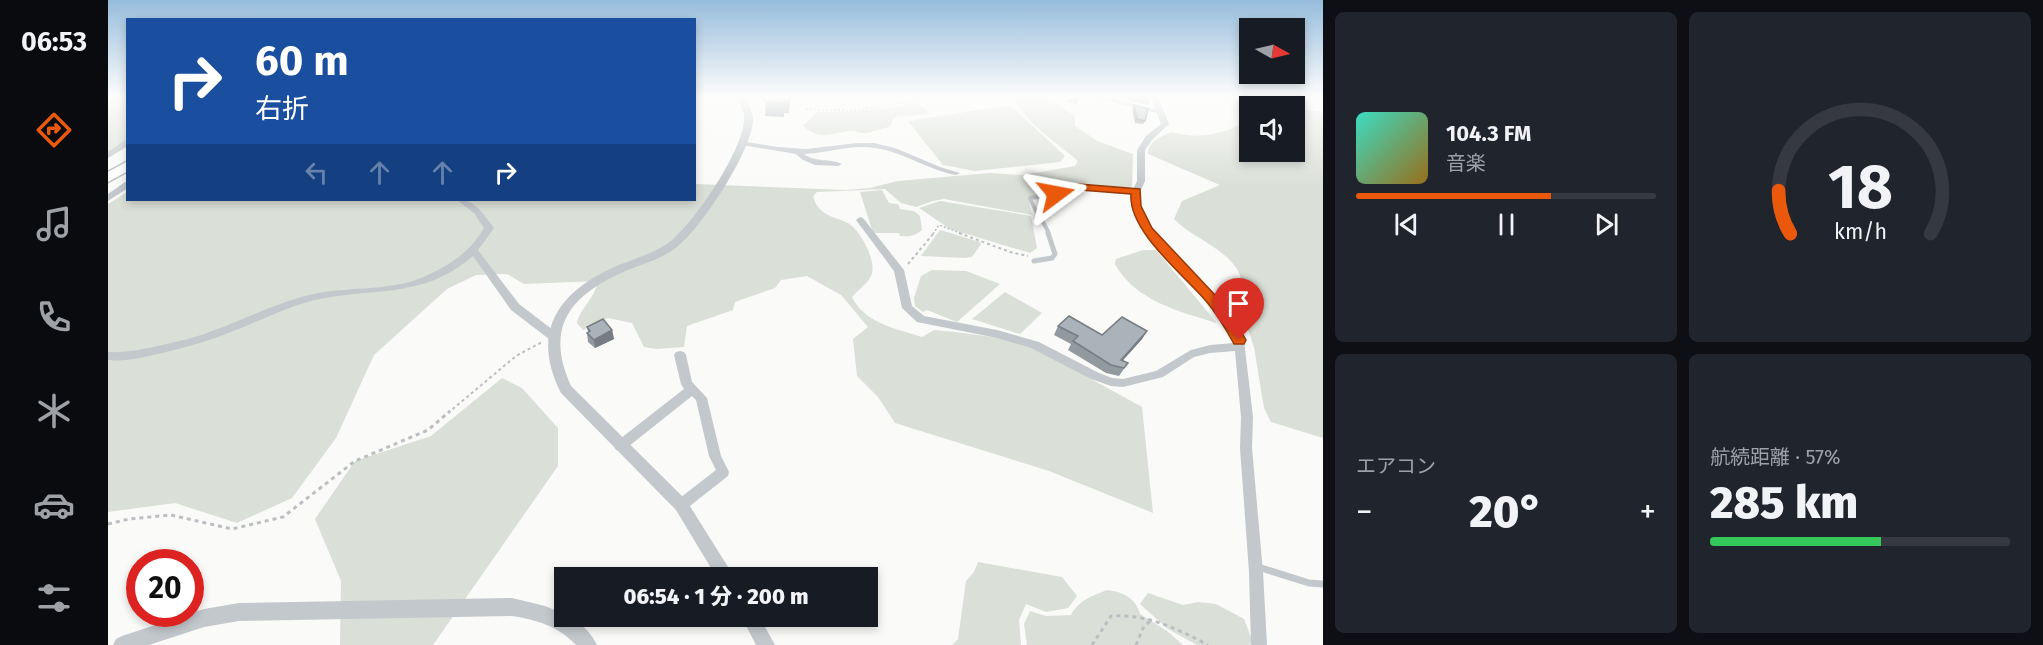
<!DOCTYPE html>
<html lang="ja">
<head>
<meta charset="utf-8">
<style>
	body { margin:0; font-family:"Fira Sans","Noto Sans JP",sans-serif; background:#20242c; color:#f1f3f6; height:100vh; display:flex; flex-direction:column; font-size:22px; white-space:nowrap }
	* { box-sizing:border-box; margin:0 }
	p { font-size:20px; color:#9ea1a6 }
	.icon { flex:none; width:33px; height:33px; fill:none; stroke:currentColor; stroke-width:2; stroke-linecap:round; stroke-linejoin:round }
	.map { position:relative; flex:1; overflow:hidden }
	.side { display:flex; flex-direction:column; gap:12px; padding:12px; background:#0d0f14; width:720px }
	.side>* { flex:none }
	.hud { position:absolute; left:18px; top:18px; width:570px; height:183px; border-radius:0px; box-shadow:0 3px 9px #0003; background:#1a4fa0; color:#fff; overflow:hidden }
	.needle { width:39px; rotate:98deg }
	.buttons { position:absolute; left:1131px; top:18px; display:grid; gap:12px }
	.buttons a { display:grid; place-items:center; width:66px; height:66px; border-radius:0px; background:#171b24; box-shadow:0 3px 9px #0003; font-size:30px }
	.speed { position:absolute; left:18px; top:549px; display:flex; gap:12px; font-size:30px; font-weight:700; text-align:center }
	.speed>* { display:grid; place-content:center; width:78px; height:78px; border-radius:50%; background:#171b24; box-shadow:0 3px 9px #0003; line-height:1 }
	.speed .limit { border:9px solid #d22; background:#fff; color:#111 }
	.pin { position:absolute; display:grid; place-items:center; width:51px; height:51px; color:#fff; margin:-62px -26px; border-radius:50% 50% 50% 0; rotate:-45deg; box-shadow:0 0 6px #0007 }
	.pin .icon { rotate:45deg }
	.me { position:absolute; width:66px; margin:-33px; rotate:77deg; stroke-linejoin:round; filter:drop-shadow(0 0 4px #0008) }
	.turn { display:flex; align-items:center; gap:21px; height:126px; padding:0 30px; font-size:27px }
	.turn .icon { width:78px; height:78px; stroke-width:2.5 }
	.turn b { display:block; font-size:42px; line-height:51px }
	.lanes { display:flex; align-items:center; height:57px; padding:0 30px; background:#0003; justify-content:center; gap:30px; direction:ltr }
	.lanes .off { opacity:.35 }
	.big { font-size:45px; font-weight:800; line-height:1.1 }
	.side .tile { flex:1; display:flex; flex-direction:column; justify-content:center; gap:9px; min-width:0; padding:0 21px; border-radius:9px; background:#20242c }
	.side .dial { align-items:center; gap:0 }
	.dial svg { height:156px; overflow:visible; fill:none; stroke:#363941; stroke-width:7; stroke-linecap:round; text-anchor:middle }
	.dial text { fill:#f1f3f6; stroke:none }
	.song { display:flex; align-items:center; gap:18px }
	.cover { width:72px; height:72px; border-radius:9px; background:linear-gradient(135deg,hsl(170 70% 55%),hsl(40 70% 35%)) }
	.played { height:6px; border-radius:3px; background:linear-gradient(90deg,#ea580c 65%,#363941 65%) }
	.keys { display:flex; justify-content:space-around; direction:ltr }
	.heat { display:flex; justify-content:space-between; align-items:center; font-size:33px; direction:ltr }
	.charge { height:9px; border-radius:4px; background:linear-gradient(90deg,#34c759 57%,#363941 0) }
	.side .tiles { flex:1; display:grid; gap:12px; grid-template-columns:repeat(2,1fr) }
	.trip { position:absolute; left:446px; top:567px; width:324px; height:60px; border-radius:0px; background:#171b24; box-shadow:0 3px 9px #0003; font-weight:800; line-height:60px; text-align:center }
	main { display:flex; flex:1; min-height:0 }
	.dock { display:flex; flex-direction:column; width:108px; justify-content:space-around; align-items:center; background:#090b0e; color:#9ea1a6 }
	.dock .icon { width:42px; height:42px }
	.dock .current { color:#ea580c }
	.dock b { font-size:27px; color:#f1f3f6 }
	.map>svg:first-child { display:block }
	.green { fill:#dadfd7 }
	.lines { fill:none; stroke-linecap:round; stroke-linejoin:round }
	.motorway-casing { stroke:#b4b9bd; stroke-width:3 }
	.path-far2 { stroke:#bbbfc2; stroke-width:1.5; stroke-dasharray:2 2; stroke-linecap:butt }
	.path-far1 { stroke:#bbbfc2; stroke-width:2; stroke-dasharray:3 3; stroke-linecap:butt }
	.path { stroke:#bbbfc2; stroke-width:3; stroke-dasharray:4 4; stroke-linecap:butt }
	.service-far2 { stroke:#c3c8cc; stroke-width:4 }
	.service-far1 { stroke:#c3c8cc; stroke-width:5 }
	.service { stroke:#c3c8cc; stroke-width:7 }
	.minor { fill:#c3c8cc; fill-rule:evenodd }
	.tertiary { fill:#c3c8cc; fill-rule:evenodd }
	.motorway { fill:#fff; fill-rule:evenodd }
	.wall { fill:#929a9f }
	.shaded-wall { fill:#777d82 }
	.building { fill:#aab3b9; stroke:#777d82; stroke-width:1.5 }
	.route { fill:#ea580c; stroke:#983908; stroke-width:1.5 }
</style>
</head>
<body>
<main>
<nav class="dock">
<b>06:53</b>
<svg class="icon current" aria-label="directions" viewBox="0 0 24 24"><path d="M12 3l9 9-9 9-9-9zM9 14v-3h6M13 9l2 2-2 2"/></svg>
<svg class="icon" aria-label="music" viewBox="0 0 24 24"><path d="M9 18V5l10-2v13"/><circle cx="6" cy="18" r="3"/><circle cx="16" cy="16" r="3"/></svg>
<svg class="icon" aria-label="phone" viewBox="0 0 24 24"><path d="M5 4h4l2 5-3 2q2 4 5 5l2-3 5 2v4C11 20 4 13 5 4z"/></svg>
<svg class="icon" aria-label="climate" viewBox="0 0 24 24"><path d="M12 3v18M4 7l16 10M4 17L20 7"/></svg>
<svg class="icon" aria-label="car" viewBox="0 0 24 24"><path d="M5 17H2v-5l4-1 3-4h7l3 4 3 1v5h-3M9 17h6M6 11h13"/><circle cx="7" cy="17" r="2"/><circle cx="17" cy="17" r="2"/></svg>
<svg class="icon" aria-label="filters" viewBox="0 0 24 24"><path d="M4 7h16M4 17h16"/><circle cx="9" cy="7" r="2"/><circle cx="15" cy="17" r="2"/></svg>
</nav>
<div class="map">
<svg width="1215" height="645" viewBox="0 0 1215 645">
	<rect width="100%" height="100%" fill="#fafaf8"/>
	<!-- green -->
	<g class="green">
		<path d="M0,96H19V141L0,153Z"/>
		<path d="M935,96L948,102L967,117V126L989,141L1025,154L1024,187L1008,189L984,184L970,183L968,191L960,197L921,200L924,215L836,199L825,201L808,207L793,203L777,189L709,192L705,196C710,215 724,216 740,223C752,230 770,262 763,276C760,283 750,290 744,297C756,323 789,329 814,337L826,330L847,332L892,338L932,351L1034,407L1045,513L941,471L787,423L770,397L749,376L745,339L760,327L733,295L699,276L673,280L667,288L627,302L625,310L579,326L576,347L548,349L536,347L524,323L500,318L475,330L469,323C473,307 487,298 490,281L416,284L399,274L368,275L339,289L266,355L228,438L184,498L129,523L67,503L0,512V204L19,192L20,200H586L587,184L737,190L762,188L790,181L882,173L915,175L967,166L970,161C952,145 913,120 906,97Z"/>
		<path d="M807,104L814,106L821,114L786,117L782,127C774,128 767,131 759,133C753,134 746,130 740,131C721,134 712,140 695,126L709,112H744Z"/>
		<path d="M902,105L957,156L952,162L867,171L835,165L800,121Z"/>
		<path d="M1194,109L1215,112V438L1163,422L1156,408L1146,347L1133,310V296L1136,292C1134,285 1133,275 1129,269C1114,246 1084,238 1066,219L1074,201L1112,185L1040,154C1040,141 1053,137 1063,132C1094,140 1113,134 1141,121L1142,152H1186L1187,110Z"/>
		<path d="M774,190L781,203L790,204L792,209L806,211L812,216L814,230C807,236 801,237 792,236L791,233H765L752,192Z"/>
		<path d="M832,201L923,216L929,248L922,253L842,229L811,208Z"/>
		<path d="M832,230L872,242L873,244L864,257L857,258L813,256Z"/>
		<path d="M1035,250H1048L1109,323C1072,312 1026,300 1007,264L1008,259Z"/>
		<path d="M824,270L858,271L892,284L849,322L819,310L815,312L807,306L806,298L813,276Z"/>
		<path d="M897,292L934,313L912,334L864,319Z"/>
		<path d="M394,378L414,388L450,428V466L325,645H232L233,581L207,519L247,461L323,436Z"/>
		<path d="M870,562L954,577L969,596L960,608L938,612L918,604L911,620L913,645H844L850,639L858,581L866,572Z"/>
		<path d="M999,590C1015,592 1028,598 1032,614L1059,631L1075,645H919L916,624L922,611L938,616L963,615C971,600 984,596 999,590Z"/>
		<path d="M1040,593L1075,605L1090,602L1108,604L1136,619L1144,640L1142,645H1089L1060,629L1032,604Z"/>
	</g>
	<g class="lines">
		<defs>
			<path id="motorway" d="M20,161V171L0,182V172Z"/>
		</defs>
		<!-- motorway casing -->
		<use href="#motorway" class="motorway-casing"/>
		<!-- path-far2 -->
		<g class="path-far2">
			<path d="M736,96V111"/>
			<path d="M698,109L742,111L841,96"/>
			<path d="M825,234L831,225L855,234"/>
		</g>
		<!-- path-far1 -->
		<g class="path-far1">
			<path d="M851,233L902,252L920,256"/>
			<path d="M800,264L826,233"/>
			<path d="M340,413L408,356L434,342"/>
		</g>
		<!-- path -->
		<g class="path">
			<path d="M0,524L21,519L63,515L124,529L175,517L247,461L320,430L342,411"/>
			<path d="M984,645L1003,616C1039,614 1068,628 1100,645"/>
			<path d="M1028,645L1036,626L1045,619"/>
		</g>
		<!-- service-far2 -->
		<path class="service-far2" d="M941,234C936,221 926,211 922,198L971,187L1028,191"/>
		<!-- service-far1 -->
		<path class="service-far1" d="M926,261L944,258L947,254L940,233"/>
		<!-- service -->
		<path class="service" d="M1150,567L1201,583L1215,584"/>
		<!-- minor -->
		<g class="minor">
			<path d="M980,96H993L1047,109L1043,96H1050L1061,124L1044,140L1037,150V181L1031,194V206L1043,229L1106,296L1136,340L1145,417L1144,448L1155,572L1159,645H1143L1141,572L1132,448L1133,417L1127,351L1102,353L1086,357L1055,377L1015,387L1003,386L983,379L923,348L889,338L809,322L794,308L786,271L748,220L752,217L755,218L796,270L804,306L816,316L889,330L931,342L991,373L1004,378L1015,379L1048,371L1083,350L1102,345L1126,343L1098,300L1036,232L1023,206V194L1029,181V150L1038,136L1053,124L1049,113Z"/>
			<path d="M17,140H20V146L0,158V152Z"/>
			<path d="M631,141L670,147L698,149L749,143H766L787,148L832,167L852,173L848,175C820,170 796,152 767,148C743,144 720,153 696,154C708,163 722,158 734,164L730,166L707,165L695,160L688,154L634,145L630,143Z"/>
			<path d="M17,182H20V188L0,201V194Z"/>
			<path d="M349,200C366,198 376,215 386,228L370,250L411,304L449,333L450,336L449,339H441L403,310L365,256C311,303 257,285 196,303C173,310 151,321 128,330C104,340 79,347 54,353C36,357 19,362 0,360V352C19,353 36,349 54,345C72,341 90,337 107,330C138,319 168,303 201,295C237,286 278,292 313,278C339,267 362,253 376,228L366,213Z"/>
			<path d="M572,351L576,352L578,355L584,382L599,398L613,456L621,472L620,476L578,509L573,511L568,509L566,505L568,501L608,470L601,456L588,400L584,396L516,450L512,451L508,450L506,446L508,442L576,389L573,384L566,355L568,352Z"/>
		</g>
		<!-- tertiary -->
		<g class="tertiary">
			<path d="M627,96H635C641,104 645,112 645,121C643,152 594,227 570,246C556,258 537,263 520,270C465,293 435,325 463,386L578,500L627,578H609L568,510L453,393C423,334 448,294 504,268C522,260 542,255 559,244C584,227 634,152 636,121C637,112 633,104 627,96Z"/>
			<path d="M404,598L437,606L456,614V616C469,617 484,634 489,645H468C450,626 429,620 404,616L131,621L96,627L41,645H5L8,639L14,636L96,609L131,603Z"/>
			<path d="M633,616H651L667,645H648Z"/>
		</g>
		<!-- motorway -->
		<use href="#motorway" class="motorway"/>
	</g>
	<!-- wall -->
	<g class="wall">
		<path d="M648,96H683L681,113H676V117L657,116L658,101Z"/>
		<path d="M960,96H972L969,104L959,102Z"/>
		<path d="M1018,96H1044L1040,105L1019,100Z"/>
		<path d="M1026,105L1037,121L1035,124L1027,123L1024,109Z"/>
		<path d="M950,326L994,335L1039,331L1034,339L1015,360L1020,363L1011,376L998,373L960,350L963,344L946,335Z"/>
		<path d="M479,327L504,330L506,339L487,348L480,342L479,333L480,332Z"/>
	</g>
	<!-- shaded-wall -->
	<g class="shaded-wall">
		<path d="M504,330L506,339L487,348L486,340Z"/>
		<path d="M1039,331L1034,339L1008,368L1013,360Z"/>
	</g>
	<!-- building -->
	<g class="building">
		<path d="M659,96H682V99H677V103L657,102Z"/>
		<path d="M1034,96H1044V98Z"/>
		<path d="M1026,105L1040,109L1037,121L1029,119Z"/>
		<path d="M961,316L994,335L1014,317L1039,331L1013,360L1020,363L1016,368L1003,365L965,341L970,336L950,326Z"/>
		<path d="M495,319L504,330L486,340L479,333L482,331L479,327Z"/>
	</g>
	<!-- sky -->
	<linearGradient id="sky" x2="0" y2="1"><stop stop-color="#96bcdc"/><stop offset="0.52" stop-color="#fdfdfc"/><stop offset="1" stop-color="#fdfdfc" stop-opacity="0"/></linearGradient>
	<rect width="1215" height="186" fill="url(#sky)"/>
	<!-- route -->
	<path class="route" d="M971,184L1032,189L1033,206L1044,228L1107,295L1122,313L1138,340L1136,344H1126C1118,329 1109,314 1098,301C1075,274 1020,231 1023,194L972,190L948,197L943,194Z"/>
</svg>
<div class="buttons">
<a><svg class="needle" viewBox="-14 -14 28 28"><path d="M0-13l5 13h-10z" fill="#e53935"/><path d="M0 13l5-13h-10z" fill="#9ea1a6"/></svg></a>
<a><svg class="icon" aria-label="sound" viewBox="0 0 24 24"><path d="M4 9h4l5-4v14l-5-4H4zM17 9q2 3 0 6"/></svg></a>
</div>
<div class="speed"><div class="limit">20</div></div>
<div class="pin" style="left:1131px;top:340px;background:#d93025"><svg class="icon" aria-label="arrive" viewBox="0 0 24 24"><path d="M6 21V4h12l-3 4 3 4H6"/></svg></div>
<svg class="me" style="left:948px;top:194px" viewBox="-20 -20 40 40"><path d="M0-17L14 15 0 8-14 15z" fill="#ea580c" stroke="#fff" stroke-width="4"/></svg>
<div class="trip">06:54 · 1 分 · 200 m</div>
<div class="hud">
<div class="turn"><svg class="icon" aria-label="right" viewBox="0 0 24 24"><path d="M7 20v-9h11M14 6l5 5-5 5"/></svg><div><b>60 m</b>右折</div></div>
<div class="lanes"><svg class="icon off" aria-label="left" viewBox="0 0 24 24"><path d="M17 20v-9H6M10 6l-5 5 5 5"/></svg><svg class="icon off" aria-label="ahead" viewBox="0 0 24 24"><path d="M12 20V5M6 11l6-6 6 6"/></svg><svg class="icon off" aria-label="ahead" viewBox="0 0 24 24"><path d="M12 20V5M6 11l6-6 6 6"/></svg><svg class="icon" aria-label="right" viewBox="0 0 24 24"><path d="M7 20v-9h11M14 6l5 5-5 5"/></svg></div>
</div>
</div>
<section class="side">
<div class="tiles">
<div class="tile">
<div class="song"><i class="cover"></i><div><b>104.3 FM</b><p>音楽</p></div></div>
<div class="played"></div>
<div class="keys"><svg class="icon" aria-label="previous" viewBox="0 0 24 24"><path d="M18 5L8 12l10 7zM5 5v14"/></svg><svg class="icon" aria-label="pause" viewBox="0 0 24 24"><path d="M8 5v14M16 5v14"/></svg><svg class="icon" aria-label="next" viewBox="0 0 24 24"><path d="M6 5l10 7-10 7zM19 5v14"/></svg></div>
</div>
<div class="tile dial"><svg viewBox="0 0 100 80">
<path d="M14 69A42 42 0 1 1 86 69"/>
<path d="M14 69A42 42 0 0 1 8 47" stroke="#ea580c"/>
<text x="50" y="56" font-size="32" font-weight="700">18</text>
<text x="50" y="72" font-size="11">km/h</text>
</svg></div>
<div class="tile"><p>エアコン</p>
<div class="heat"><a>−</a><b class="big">20°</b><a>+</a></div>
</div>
<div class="tile"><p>航続距離 · 57%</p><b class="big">285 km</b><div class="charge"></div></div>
</div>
</section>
</main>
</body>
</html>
